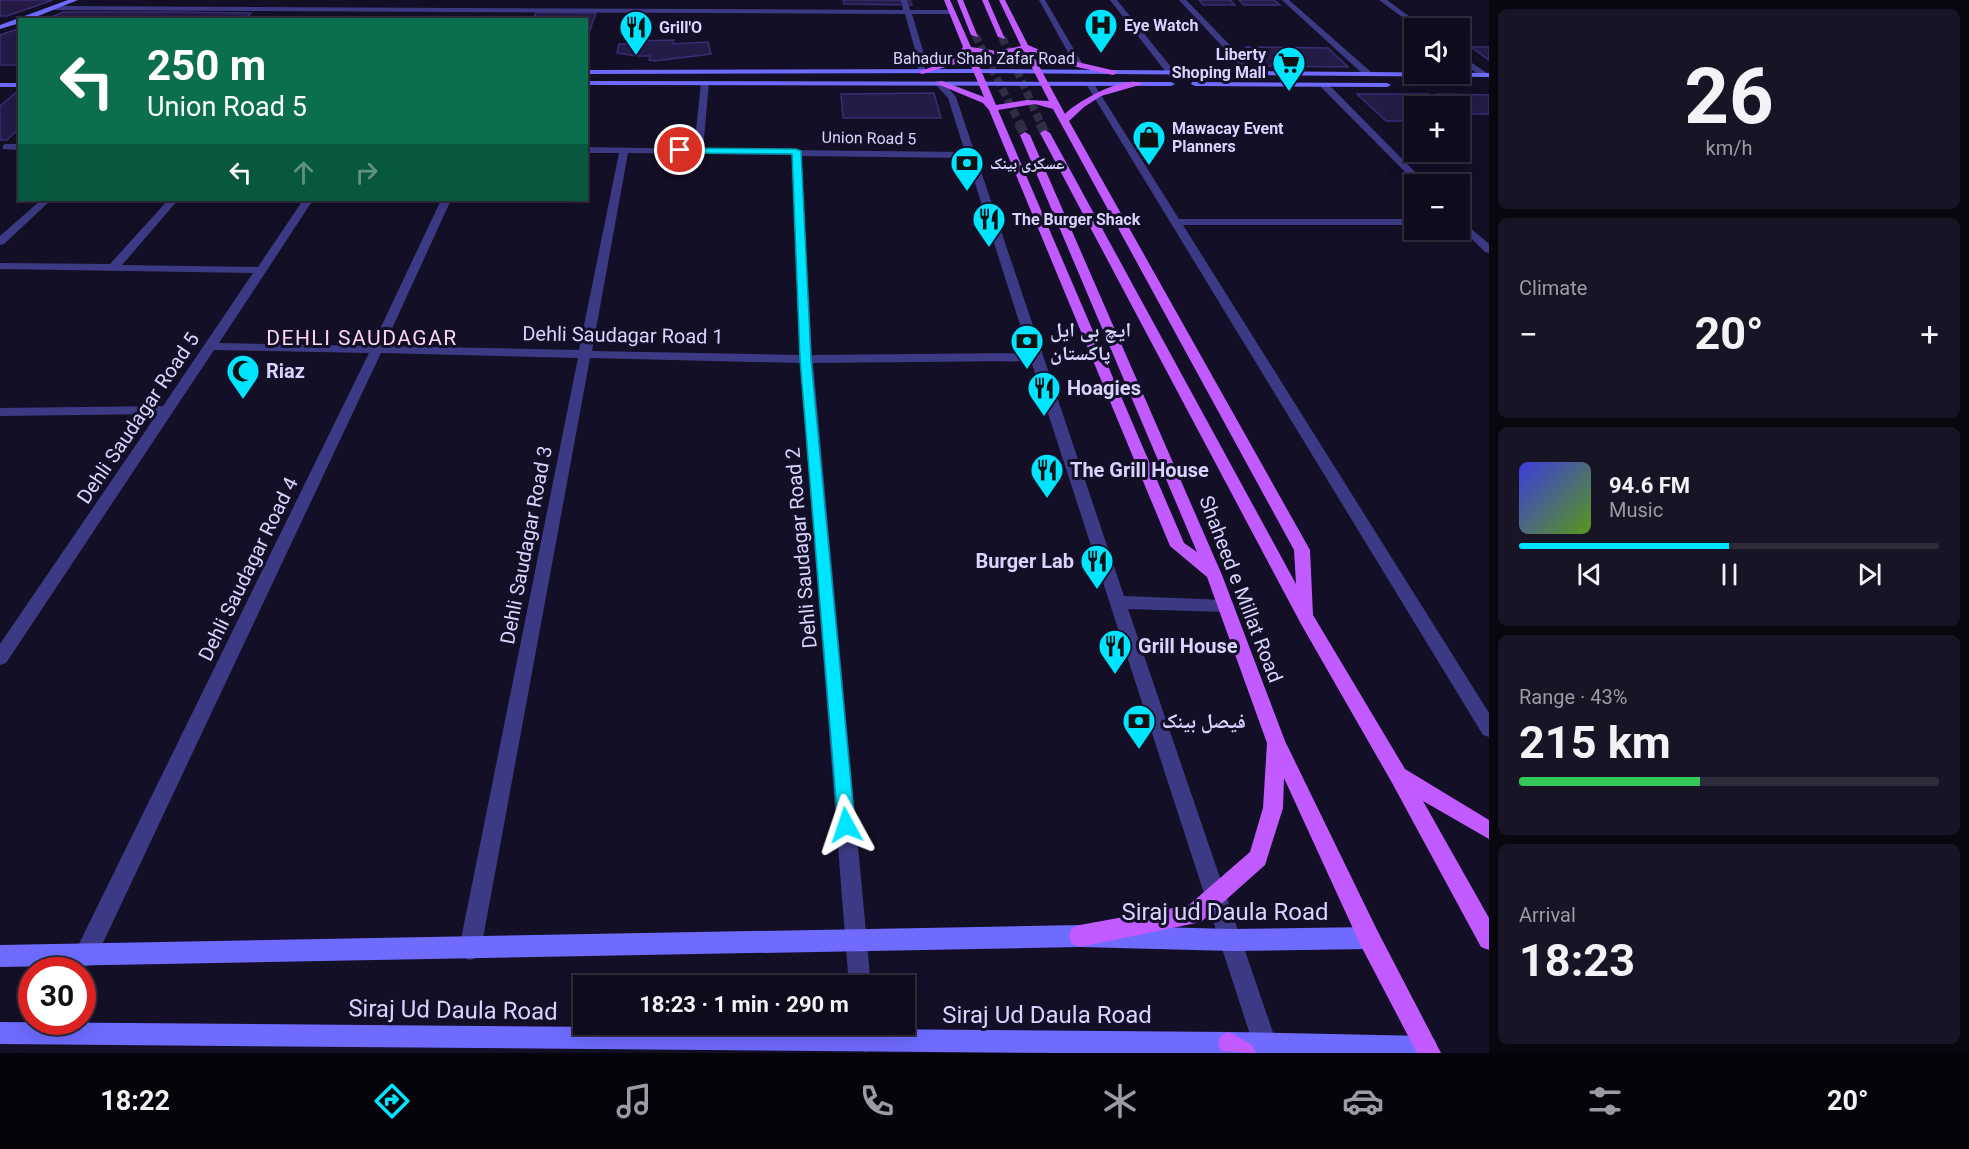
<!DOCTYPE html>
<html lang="en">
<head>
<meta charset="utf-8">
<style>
	body { margin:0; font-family:Roboto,"Noto Naskh Arabic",sans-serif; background:#171425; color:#f1f3f6; height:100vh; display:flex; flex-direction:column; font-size:22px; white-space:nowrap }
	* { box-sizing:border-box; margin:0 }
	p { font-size:20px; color:#9b9ba3 }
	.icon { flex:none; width:33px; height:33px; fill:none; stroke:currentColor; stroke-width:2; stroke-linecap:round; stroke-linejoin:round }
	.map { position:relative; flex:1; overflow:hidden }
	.details { display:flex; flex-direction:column; gap:9px; padding:9px; background:#08060f; width:480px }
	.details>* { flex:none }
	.top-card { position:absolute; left:18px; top:18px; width:570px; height:183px; border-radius:0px; box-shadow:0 6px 24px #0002,0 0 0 2px #2e2b3b; background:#0b6e4f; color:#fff; overflow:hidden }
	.buttons { position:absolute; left:1404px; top:18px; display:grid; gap:12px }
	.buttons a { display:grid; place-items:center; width:66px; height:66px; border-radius:0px; background:#0e0b1c; box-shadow:0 6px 24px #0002,0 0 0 2px #2e2b3b; font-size:30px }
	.speed { position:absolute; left:18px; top:957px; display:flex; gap:12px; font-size:30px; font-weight:700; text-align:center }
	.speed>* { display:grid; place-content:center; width:78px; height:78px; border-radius:50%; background:#0e0b1c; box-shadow:0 6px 24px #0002,0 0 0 2px #2e2b3b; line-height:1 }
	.speed .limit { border:9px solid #d22; background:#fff; color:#111 }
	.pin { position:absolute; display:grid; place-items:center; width:51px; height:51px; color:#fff; margin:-26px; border:3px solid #fff; border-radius:50%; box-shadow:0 2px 6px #0007 }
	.me { position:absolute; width:66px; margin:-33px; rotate:355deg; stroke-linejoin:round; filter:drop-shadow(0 0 4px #0008) }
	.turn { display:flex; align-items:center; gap:21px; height:126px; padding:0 30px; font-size:27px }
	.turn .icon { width:78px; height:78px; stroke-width:2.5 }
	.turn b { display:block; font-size:42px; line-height:51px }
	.lanes { display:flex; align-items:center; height:57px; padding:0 30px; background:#0003; justify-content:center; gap:30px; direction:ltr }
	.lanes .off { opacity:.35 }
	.big { font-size:45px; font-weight:700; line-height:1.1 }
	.details .tile { flex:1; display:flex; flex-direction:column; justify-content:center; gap:9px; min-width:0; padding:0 21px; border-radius:9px; background:#171425 }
	.details .dial { align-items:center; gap:0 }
	.dial b { font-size:78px; line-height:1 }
	.song { display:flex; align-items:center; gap:18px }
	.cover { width:72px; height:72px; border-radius:9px; background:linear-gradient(135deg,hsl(240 70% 55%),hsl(90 70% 35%)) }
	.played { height:6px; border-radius:3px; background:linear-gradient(90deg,#00e5ff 50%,#2e2b3b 50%) }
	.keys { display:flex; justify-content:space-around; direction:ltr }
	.heat { display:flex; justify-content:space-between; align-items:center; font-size:33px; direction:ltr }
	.charge { height:9px; border-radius:4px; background:linear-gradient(90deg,#34c759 43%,#2e2b3b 0) }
	.trip { position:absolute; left:573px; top:975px; width:342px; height:60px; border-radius:0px; background:#0e0b1c; box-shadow:0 6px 24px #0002,0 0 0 2px #2e2b3b; font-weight:700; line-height:60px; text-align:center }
	.tab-bar { display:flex; height:96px; justify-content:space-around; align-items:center; background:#06040b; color:#9b9ba3 }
	.tab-bar .icon { width:42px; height:42px }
	.tab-bar .selected { color:#00e5ff }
	.tab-bar b { font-size:27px; color:#f1f3f6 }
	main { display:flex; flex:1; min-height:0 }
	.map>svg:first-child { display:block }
	.building { fill:#241b47; stroke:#3b2d73; stroke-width:1.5 }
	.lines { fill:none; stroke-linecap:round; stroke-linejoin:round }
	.primary-tunnel-far1 { stroke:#312d47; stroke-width:8; stroke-dasharray:8 4; stroke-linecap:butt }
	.primary-tunnel { stroke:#312d47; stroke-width:10; stroke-dasharray:10 5; stroke-linecap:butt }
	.street { fill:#3d3a85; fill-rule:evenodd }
	.secondary { fill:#6f6bff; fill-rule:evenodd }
	.primary { fill:#c25bff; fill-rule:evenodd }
	.route { fill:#00e5ff; stroke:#0095a6; stroke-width:1.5 }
	.labels { text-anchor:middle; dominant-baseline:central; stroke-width:6; stroke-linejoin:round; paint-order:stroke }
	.far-poi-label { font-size:16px; font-weight:bold; fill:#d9d4ff; stroke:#130f26; text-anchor:start }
	.far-street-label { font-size:16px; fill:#d9d4ff; stroke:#130f26 }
	.poi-label { font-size:20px; font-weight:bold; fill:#d9d4ff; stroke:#130f26; text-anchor:start }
	.street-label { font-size:20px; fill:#d9d4ff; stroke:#130f26 }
	.neighbourhood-label { font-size:21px; letter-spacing:1.5px; fill:#ffd6f0; stroke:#130f26 }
	.near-street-label { font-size:24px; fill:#d9d4ff; stroke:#130f26 }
</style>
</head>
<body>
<main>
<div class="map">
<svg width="1489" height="1053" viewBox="0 0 1489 1053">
	<rect width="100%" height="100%" fill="#130f26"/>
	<!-- building -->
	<g class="building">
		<path d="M0,0H53L7,16H0Z"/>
		<path d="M843,0H910L912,5L844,4Z"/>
		<path d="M1199,0H1230L1235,5H1203Z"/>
		<path d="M1239,0H1274L1280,5H1244Z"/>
		<path d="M64,12H175L251,13L245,20H43Z"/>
		<path d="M536,12L596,13L587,38L586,20H533Z"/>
		<path d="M20,28V65H0V35Z"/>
		<path d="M674,40L673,44L708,42L711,54L654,61L649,60L650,56H636L617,53L619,44H635L636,41Z"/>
		<path d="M1246,47L1328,48L1348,67L1265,66Z"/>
		<path d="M1471,47H1489V60Z"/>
		<path d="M20,89V128L7,140H0V106Z"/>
		<path d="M934,93L941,118H843L841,94Z"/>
		<path d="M1357,94H1429L1448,106H1414V121H1386Z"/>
		<path d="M1438,94L1489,95V114H1463L1460,112V106H1453Z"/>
	</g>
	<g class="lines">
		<!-- primary-tunnel-far1 -->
		<g class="primary-tunnel-far1">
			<path d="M975,35L1020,124"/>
			<path d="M1002,37L1041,124"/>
		</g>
		<!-- primary-tunnel -->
		<g class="primary-tunnel">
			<path d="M1019,123L1025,135"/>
			<path d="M1040,123L1045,133"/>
		</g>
		<!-- street -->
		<g class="street">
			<path d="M901,0H907L910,10H953L957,12L953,14H912L925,57V74L918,72L917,57L905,14L53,10L49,8L53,6L903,10Z"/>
			<path d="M1039,0H1045L1083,65L1082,67L1075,65Z"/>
			<path d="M1110,0H1117L1175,72V76H1169Z"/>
			<path d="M1179,0H1186L1256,72V76H1250Z"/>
			<path d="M1282,0H1289L1371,72V76H1365Z"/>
			<path d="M1379,0H1387L1425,28H1417Z"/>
			<path d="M1460,55L1487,73V77H1481L1460,60Z"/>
			<path d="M705,81L709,83L703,149L965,152L948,98L936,85V81H942L956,97L1124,596L1226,600L1232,601L1234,606L1232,611L1226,612L1128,609L1280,1053H1256L1031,361L813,363L871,986H849L800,363L590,358L481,949L478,957L470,960L462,957L459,949L578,358L381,353L93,964L85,967L77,964L74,956L77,948L369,353L214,350L6,663L0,665V644L157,414L0,416V408L163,406L253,273L0,269V263L110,264L168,200H178L122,265L258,267L303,200H313L219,343L372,346L441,200H451L384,346L579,350L619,153H586V147L694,149L701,83ZM628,153L792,155L800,355L592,351ZM801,156L967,158L1029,353L812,355Z"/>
			<path d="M1090,82L1094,84L1179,219H1414V225H1183L1489,713V737L1483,735L1086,84Z"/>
			<path d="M1321,83H1327L1427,184H1417L1321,87Z"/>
			<path d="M6,144H20V150L3,149V145Z"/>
			<path d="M41,200H51L4,244L0,245V236Z"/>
			<path d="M1460,219L1489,244V253L1485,252L1460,227Z"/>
			<path d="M853,1024H875L876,1041L873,1049L865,1052L857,1049L854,1041Z"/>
		</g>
		<!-- secondary -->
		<g class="secondary">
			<path d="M68,0H78L28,20H20V23L0,29V25Z"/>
			<path d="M970,69L1489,73V77L970,73L586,74V70Z"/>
			<path d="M586,81L1171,82L1175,84L1171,86L586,85Z"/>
			<path d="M1192,82L1387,83L1391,85L1387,87L1195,86L1191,84Z"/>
			<rect x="0" y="83" width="20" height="4"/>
			<path d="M1080,925L1232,929L1369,927L1377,930L1380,938L1377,946L1369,949L1232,951L1080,947L0,967V945Z"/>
			<path d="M0,1022L1229,1032L1426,1036L1434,1039L1437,1047L1435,1053H1055L0,1044Z"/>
		</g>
		<!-- primary -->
		<g class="primary">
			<path d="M944,0H950L971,47L997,51L1021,46L999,0H1005L1028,45L1056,57L1116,71L1117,73L1113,75L1050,61L1032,53L1065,114C1078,101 1126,74 1143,84L1101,96L1084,107L1069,121L1310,550L1313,615L1405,769L1489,820V839L1423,801L1489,918V950L1481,947L1391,781L1301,624L1040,133L1045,130L1050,133L1296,584L1294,550L1053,109L1035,104L998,110L1184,543L1197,552L1020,135L1025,132L1030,135L1222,575L1285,741L1377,930L1441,1053H1417L1361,946L1284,778L1283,808L1265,865L1201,922L1080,947L1072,944L1069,936L1072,928L1080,925L1189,905L1250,852L1263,808L1267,743L1207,577L1170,546L989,110L983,103L935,83L942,81L984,97L966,54L959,63L922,74L918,72L953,59L963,47ZM1023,50L1049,101L1027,100L996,105L973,52L997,55Z"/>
			<path d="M957,0H963L978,37L971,35Z"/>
			<path d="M982,0H988L1005,39L998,37Z"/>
			<path d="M1229,1032L1252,1045L1256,1053L1221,1051L1218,1043L1221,1035Z"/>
		</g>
	</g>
	<!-- route -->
	<path class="route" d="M677,148L796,149L801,151L811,359L855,825L853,831L846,833L840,831L838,825L800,359L792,154L680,153L675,150Z"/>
	<!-- icons -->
	<defs>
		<symbol id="hospital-pin" viewBox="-11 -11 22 30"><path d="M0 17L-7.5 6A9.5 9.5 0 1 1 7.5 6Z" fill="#00e5ff" stroke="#130f26"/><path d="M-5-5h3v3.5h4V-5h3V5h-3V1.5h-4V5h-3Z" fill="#111"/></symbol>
		<symbol id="restaurant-pin" viewBox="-11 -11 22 30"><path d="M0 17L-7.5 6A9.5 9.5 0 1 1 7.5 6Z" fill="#00e5ff" stroke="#130f26"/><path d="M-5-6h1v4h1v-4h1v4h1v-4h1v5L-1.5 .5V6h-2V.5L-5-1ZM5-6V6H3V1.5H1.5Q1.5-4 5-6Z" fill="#111"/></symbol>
		<symbol id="supermarket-pin" viewBox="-11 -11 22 30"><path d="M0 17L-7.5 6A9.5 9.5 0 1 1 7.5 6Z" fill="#00e5ff" stroke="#130f26"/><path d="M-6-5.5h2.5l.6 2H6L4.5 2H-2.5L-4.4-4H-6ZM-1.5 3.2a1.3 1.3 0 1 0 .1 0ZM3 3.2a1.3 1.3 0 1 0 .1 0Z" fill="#111"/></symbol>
		<symbol id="shop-pin" viewBox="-11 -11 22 30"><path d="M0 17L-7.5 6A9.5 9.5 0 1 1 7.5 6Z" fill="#00e5ff" stroke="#130f26"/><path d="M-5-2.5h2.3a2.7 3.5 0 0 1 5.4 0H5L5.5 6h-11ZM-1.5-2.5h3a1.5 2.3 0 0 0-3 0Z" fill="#111"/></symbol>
		<symbol id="bank-pin" viewBox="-11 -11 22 30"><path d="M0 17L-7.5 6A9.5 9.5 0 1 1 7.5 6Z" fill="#00e5ff" stroke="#130f26"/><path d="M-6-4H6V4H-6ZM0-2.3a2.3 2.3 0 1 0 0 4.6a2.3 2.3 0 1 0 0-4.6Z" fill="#111"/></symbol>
		<symbol id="mosque-pin" viewBox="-11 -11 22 30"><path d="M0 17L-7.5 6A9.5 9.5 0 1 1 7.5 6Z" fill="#00e5ff" stroke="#130f26"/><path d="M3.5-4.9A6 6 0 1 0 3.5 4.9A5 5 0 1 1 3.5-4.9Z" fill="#111"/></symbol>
	</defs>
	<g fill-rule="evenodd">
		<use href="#hospital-pin" x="1082" y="6" width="38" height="52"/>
		<use href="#restaurant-pin" x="617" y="8" width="38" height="52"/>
		<use href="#supermarket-pin" x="1270" y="44" width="38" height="52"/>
		<use href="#shop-pin" x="1130" y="118" width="38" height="52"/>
		<use href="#bank-pin" x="948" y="144" width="38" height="52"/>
		<use href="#restaurant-pin" x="970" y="200" width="38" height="52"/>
		<use href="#bank-pin" x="1008" y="322" width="38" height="52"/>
		<use href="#mosque-pin" x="224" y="352" width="38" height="52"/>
		<use href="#restaurant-pin" x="1025" y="369" width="38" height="52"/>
		<use href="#restaurant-pin" x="1028" y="451" width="38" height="52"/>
		<use href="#restaurant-pin" x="1078" y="542" width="38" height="52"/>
		<use href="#restaurant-pin" x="1096" y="627" width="38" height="52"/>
		<use href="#bank-pin" x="1120" y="702" width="38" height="52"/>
	</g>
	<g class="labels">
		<!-- far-poi labels -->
		<g class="far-poi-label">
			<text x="1124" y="25">Eye Watch</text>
			<text x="659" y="27">Grill'O</text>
			<text x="1266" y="54" text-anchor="end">Liberty<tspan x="1266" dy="18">Shoping Mall</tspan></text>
			<text x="1172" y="128">Mawacay Event<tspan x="1172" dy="18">Planners</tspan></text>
			<text x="990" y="163">عسکری بینک</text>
			<text x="1012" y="219">The Burger Shack</text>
		</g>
		<!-- far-street labels -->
		<g class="far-street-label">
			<text x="984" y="58">Bahadur Shah Zafar Road</text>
			<text transform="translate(869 138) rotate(1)">Union Road 5</text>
		</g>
		<!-- poi labels -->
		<g class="poi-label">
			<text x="1050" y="330">ایچ بی ایل<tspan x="1050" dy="23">پاکستان</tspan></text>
			<text x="266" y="371">Riaz</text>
			<text x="1067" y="388">Hoagies</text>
			<text x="1070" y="470">The Grill House</text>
			<text x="1074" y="561" text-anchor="end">Burger Lab</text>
			<text x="1138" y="646">Grill House</text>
			<text x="1162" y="721">فیصل بینک</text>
		</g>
		<!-- street labels -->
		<g class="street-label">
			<text transform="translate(623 335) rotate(1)">Dehli Saudagar Road 1</text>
			<text transform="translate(138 418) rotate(-56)">Dehli Saudagar Road 5</text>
			<text transform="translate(526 545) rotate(-79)">Dehli Saudagar Road 3</text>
			<text transform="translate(801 548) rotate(-95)">Dehli Saudagar Road 2</text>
			<text transform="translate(248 569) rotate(-64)">Dehli Saudagar Road 4</text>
			<text transform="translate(1241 589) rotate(69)">Shaheed e Millat Road</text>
		</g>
		<!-- neighbourhood labels -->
		<g class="neighbourhood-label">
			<text x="362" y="338">DEHLI SAUDAGAR</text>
		</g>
		<!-- near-street labels -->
		<g class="near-street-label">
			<text x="1225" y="912">Siraj ud Daula Road</text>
			<text transform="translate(453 1010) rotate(1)">Siraj Ud Daula Road</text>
			<text x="1047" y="1015">Siraj Ud Daula Road</text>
		</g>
	</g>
</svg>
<div class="buttons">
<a><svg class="icon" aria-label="sound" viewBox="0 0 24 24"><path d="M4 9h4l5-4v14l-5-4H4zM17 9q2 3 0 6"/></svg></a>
<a>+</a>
<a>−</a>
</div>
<div class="speed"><div class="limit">30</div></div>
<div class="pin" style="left:680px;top:150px;background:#d93025"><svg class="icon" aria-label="arrive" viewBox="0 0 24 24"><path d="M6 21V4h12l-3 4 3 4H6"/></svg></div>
<svg class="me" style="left:846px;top:825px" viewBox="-20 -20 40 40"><path d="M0-17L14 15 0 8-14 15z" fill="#00e5ff" stroke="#fff" stroke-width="4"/></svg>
<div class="trip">18:23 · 1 min · 290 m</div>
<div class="top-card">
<div class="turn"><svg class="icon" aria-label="left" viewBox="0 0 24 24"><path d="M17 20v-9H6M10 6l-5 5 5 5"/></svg><div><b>250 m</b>Union Road 5</div></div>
<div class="lanes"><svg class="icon" aria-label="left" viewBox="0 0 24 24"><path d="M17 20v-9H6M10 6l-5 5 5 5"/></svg><svg class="icon off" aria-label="ahead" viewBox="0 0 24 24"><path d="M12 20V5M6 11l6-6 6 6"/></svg><svg class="icon off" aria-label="right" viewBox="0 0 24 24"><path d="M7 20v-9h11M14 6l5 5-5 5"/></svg></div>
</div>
</div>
<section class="details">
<div class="tile dial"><b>26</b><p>km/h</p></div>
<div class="tile"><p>Climate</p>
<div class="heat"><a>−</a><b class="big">20°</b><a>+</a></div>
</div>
<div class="tile">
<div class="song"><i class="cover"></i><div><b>94.6 FM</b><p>Music</p></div></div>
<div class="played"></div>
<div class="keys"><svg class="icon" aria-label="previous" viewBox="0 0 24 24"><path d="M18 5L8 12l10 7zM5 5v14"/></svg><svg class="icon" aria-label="pause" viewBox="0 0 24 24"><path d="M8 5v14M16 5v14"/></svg><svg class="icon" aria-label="next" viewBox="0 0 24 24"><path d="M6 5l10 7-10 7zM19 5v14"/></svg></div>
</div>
<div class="tile"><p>Range · 43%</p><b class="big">215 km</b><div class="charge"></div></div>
<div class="tile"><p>Arrival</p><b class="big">18:23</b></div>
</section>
</main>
<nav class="tab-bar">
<b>18:22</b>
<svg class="icon selected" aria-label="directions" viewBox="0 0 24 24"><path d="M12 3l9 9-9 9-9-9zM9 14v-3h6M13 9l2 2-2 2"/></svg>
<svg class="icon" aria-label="music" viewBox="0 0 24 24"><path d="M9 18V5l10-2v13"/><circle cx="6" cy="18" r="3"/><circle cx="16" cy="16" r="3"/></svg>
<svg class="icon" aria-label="phone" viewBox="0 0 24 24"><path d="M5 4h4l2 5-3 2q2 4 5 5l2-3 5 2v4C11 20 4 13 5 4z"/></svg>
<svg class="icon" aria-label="climate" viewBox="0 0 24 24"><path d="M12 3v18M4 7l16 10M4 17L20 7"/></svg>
<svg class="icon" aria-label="car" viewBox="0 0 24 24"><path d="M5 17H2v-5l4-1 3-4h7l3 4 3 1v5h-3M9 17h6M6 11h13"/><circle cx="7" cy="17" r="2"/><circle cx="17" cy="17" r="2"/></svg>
<svg class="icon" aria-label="filters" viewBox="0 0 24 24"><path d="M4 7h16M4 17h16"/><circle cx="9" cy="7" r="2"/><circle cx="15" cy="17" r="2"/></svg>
<b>20°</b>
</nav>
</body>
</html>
